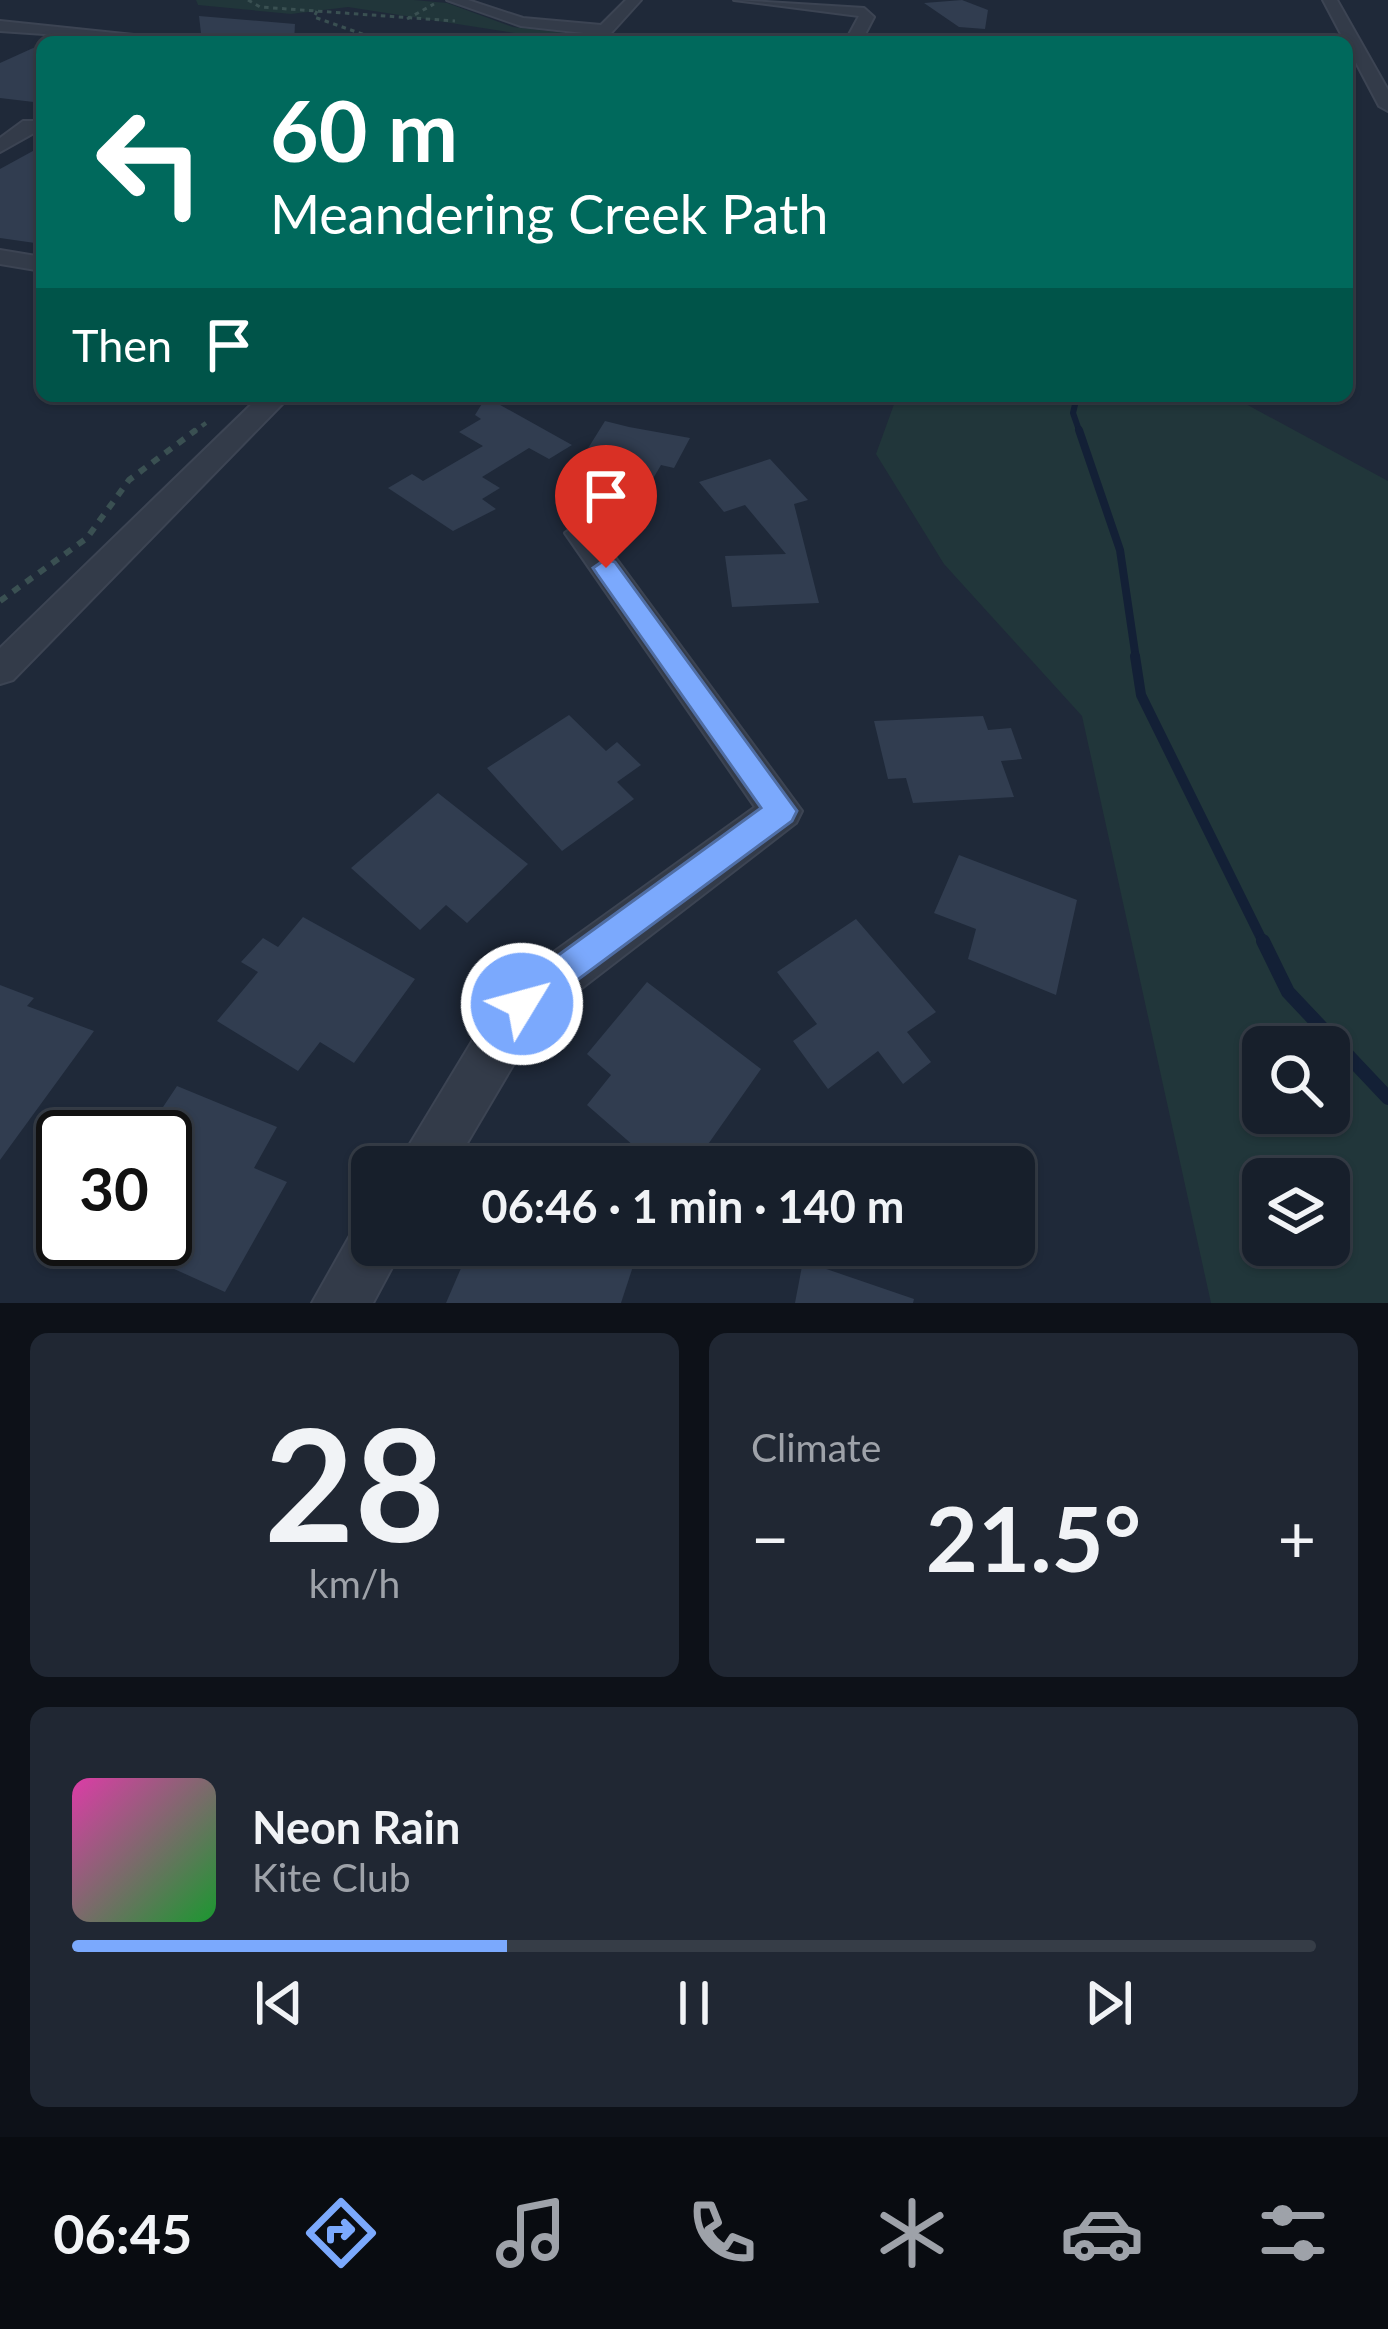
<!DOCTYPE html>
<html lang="en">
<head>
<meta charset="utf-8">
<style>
	body { margin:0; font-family:Lato,sans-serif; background:#202733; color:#f1f3f6; height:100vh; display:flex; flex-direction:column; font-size:45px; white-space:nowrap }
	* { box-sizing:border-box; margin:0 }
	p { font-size:39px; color:#9ea2a9 }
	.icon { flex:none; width:66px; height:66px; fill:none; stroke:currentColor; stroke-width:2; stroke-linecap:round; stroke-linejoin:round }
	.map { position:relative; height:1303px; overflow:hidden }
	.side { display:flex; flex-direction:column; gap:30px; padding:30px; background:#0d1118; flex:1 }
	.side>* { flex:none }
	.hud { position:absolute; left:36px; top:36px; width:1317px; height:366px; border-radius:18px; box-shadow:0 3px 9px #0004,0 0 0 3px #363d47; background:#00695c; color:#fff; overflow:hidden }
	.tools { position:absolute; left:1242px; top:1026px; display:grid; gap:24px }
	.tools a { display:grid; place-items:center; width:108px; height:108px; border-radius:18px; background:#171f2b; box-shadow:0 3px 9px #0004,0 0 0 3px #363d47; font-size:60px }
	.speed { position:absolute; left:36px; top:1110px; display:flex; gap:24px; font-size:60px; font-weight:700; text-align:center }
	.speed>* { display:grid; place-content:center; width:156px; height:156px; border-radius:50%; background:#171f2b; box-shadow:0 3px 9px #0004,0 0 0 3px #363d47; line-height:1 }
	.speed .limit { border:6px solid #111; border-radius:18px; background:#fff; color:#111 }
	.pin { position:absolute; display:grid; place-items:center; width:102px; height:102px; color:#fff; margin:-123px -51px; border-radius:50% 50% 50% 0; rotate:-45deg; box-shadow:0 0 12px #0007 }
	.pin .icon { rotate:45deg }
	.me { position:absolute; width:132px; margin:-66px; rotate:53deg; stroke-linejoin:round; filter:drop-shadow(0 0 9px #0008) }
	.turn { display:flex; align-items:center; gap:42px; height:252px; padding:0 36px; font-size:54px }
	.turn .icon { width:156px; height:156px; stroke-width:2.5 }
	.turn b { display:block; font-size:84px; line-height:102px }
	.then { display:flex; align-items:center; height:114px; padding:0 36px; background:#0003; gap:24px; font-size:45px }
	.big { font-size:90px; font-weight:700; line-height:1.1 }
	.side .tile { flex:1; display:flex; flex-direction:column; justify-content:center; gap:18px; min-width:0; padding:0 42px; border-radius:18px; background:#202733 }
	.side .dial { align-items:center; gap:0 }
	.dial b { font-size:156px; line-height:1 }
	.song { display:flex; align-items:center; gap:36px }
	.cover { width:144px; height:144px; border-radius:18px; background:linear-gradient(135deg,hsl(320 70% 55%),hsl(130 70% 35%)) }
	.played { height:12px; border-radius:6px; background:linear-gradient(90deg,#7ba9fd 35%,#363d47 35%) }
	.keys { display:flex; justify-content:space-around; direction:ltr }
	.heat { display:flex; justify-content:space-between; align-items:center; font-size:66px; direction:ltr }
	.side .tiles { flex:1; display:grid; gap:30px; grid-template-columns:1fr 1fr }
	.tile:last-child { grid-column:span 2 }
	.trip { position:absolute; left:351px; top:1146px; width:684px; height:120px; border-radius:18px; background:#171f2b; box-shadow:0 3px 9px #0004,0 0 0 3px #363d47; font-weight:700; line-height:120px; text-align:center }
	.tabs { display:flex; height:192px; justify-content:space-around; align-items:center; background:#090c11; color:#9ea2a9 }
	.tabs .icon { width:84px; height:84px }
	.tabs .on { color:#7ba9fd }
	.tabs b { font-size:54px; color:#f1f3f6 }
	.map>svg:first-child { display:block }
	.green { fill:#21363a; fill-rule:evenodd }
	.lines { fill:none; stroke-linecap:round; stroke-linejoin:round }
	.stream-far3 { stroke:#132036; stroke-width:6 }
	.stream-far2 { stroke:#132036; stroke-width:8 }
	.stream-far1 { stroke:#132036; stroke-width:10 }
	.stream { stroke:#132036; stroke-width:14 }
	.building { fill:#313d50 }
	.minor-casing { stroke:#3c4453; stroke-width:4 }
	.path-far2 { stroke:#3a5052; stroke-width:3; stroke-dasharray:4.5 4.5; stroke-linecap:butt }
	.path-far1 { stroke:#3a5052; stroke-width:4.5; stroke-dasharray:6 6; stroke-linecap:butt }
	.path { stroke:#3a5052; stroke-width:6; stroke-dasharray:8 8; stroke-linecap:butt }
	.minor { fill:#333b49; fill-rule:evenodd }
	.route { fill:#7ba9fd; stroke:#506ea4; stroke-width:3 }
</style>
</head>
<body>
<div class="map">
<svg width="1388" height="1303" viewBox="0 0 1388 1303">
	<rect width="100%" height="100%" fill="#1f2939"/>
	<!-- green -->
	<g class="green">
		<path d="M196,0H414L447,3L513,27L574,34L566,41L348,7L291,14L198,5Z"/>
		<path d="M897,396H1231L1388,481V1303H1211L1082,716L944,564L876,454ZM1263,1047H1329V1113H1263ZM1263,1179H1329V1245H1263Z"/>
	</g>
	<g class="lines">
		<!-- stream-far3 -->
		<path class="stream-far3" d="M1077,396L1073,413L1080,433"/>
		<!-- stream-far2 -->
		<path class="stream-far2" d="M1079,430L1120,550L1136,659"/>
		<!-- stream-far1 -->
		<path class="stream-far1" d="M1135,656L1141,695L1264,944"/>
		<!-- stream -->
		<path class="stream" d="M1263,941L1288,992L1388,1098"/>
	</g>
	<!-- building -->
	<g class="building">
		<path d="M962,0L988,10L985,29L959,27L924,3Z"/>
		<path d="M199,16L295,24L294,42H202Z"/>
		<path d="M42,44V103L0,98V63Z"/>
		<path d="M42,146V244L0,238V169Z"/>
		<path d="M486,397L572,445L549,459L529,448L482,477L500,488L482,499L496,509L453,531L388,488L412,474L423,481L483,446L459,432L481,419L475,415Z"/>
		<path d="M605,421L629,427L690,438L674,468L661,465L651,482L596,471L602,461L582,458Z"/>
		<path d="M770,459L808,500L794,504L819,603L732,607L725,556L786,554L745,505L724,512L699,482Z"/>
		<path d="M569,715L606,751L617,742L641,765L617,782L634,799L562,851L487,768Z"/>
		<path d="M983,716L988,730L1011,728L1022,759L1001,761L1014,797L913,803L906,778L888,779L874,721Z"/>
		<path d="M438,793L528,864L467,923L446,905L420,930L351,868Z"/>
		<path d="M959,855L1077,900L1056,995L968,959L976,929L934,913Z"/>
		<path d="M303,917L415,979L354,1063L320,1042L298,1071L217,1021L258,972L241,962L263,938L278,947Z"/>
		<path d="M856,919L936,1012L907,1032L931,1062L903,1084L878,1051L828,1089L793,1041L817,1024L777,972Z"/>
		<path d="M647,982L761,1069L692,1167H658L587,1105L611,1075L587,1054Z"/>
		<path d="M0,985L34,998L27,1006L94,1031L0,1160Z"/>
		<path d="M177,1086L277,1127L254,1168L287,1182L225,1292L108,1239H165V1137H143Z"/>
		<path d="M471,1245H640L621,1303H446Z"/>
		<path d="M803,1261L914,1299L913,1303H795Z"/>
	</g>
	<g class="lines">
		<defs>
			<g id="minor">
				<path d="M447,0H468L523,18L601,25L626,0H641L603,42H586L593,34L521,26Z"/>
				<path d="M734,0L864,8L874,17L861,42H845L859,16Z"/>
				<path d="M1323,0H1337L1388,90V111L1379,106Z"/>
				<path d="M0,21L153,37L161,42L0,31Z"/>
				<path d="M23,121H37L41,129L0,152V138Z"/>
				<path d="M0,250L42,257V271L0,264Z"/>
				<path d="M260,396H290L13,680L0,684V648Z"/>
				<path d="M581,522L592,526L802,811L796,823L539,1021L453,1167H396L505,987L755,807L565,533Z"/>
				<path d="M372,1219V1245H404L373,1303H312L356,1225Z"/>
			</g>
		</defs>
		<!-- minor casing -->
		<use href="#minor" class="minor-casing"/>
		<!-- path-far2 -->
		<g class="path-far2">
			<path d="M248,0L260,7L455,21"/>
			<path d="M317,11L314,17L385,42"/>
			<path d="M407,19L434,4"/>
		</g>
		<!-- path-far1 -->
		<path class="path-far1" d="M192,433L206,423"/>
		<!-- path -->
		<path class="path" d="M0,601L87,538L129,480L196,430"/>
		<!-- minor -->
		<use href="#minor" class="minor"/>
	</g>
	<!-- route -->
	<path class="route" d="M606,559L615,562L797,811L792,821L522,1021L509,1016L504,1004L509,991L761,808L597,574L593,568Z"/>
</svg>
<div class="tools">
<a><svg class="icon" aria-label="search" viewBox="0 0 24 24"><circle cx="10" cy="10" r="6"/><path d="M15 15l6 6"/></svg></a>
<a><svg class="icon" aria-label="layers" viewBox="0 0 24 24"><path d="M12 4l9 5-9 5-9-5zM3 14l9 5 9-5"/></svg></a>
</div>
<div class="speed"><div class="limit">30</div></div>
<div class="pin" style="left:606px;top:568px;background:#d93025"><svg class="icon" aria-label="arrive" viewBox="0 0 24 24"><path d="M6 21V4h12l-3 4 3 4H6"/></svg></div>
<svg class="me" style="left:522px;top:1004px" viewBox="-20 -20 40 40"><circle r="17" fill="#7ba9fd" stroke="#fff" stroke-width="3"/><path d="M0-11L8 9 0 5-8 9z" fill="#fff"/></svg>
<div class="trip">06:46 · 1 min · 140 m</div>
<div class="hud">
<div class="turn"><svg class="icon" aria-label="left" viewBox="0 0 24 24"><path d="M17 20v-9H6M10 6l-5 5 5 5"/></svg><div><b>60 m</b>Meandering Creek Path</div></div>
<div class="then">Then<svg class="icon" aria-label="arrive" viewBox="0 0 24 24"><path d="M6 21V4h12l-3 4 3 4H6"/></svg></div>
</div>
</div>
<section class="side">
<div class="tiles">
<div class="tile dial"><b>28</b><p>km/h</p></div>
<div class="tile"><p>Climate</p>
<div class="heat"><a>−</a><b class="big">21.5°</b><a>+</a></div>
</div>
<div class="tile">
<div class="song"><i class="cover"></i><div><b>Neon Rain</b><p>Kite Club</p></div></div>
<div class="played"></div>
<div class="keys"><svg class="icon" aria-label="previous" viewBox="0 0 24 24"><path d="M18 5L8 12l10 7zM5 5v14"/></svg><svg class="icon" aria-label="pause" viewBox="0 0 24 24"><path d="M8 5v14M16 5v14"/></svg><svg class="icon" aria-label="next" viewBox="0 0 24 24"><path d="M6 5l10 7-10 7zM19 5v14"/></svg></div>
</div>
</div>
</section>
<nav class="tabs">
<b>06:45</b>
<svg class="icon on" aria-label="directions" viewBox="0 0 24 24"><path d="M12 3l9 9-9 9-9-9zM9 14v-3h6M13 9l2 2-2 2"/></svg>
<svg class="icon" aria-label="music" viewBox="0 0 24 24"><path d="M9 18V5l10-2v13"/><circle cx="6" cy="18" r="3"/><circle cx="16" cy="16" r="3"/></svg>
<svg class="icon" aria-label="phone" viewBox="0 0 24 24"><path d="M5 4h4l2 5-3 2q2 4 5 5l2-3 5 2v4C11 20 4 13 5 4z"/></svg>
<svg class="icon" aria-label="climate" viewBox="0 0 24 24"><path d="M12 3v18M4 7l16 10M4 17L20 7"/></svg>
<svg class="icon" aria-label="car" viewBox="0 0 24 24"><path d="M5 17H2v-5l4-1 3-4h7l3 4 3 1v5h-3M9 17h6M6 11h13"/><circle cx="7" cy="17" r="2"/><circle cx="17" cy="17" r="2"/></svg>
<svg class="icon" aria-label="filters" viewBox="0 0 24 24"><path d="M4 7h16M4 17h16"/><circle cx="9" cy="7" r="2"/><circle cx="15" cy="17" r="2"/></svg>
</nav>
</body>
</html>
